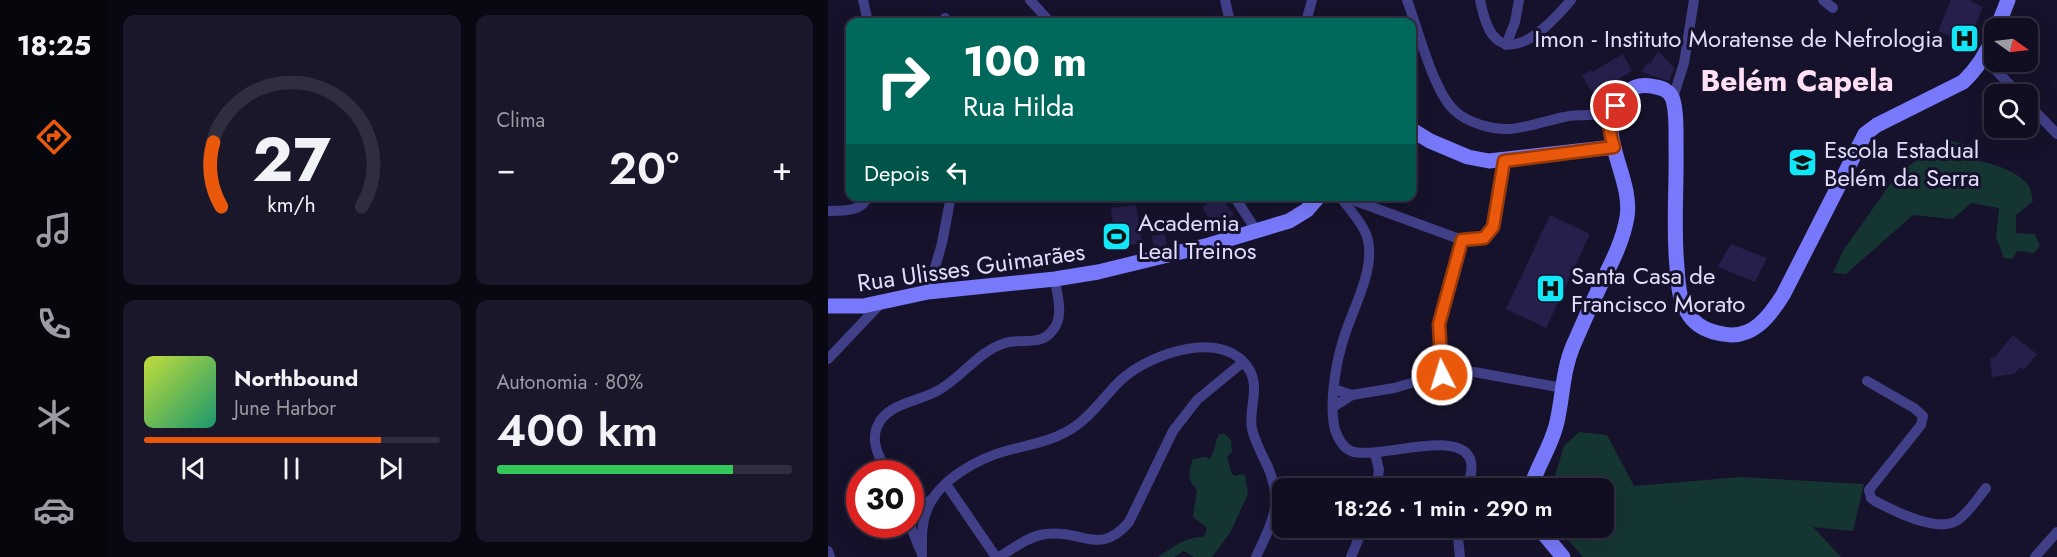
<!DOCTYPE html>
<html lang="pt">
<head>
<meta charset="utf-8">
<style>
	body { margin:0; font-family:Jost,sans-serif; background:#191729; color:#f1f3f6; height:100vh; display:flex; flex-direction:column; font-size:22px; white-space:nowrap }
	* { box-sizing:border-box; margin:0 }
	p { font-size:20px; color:#9c9ca5 }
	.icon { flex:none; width:33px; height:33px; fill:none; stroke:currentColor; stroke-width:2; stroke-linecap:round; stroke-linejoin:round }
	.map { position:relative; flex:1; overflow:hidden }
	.panel { display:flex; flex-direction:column; gap:15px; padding:15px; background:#090812; width:720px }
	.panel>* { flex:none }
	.top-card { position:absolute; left:18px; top:18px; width:570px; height:183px; border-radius:12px; box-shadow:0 6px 24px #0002,0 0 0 2px #302e3e; background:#00695c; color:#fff; overflow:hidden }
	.needle { width:39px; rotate:104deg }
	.controls { position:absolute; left:1156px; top:18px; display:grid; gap:12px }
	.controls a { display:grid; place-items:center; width:54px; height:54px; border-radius:12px; background:#100e20; box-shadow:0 6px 24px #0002,0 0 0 2px #302e3e; font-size:30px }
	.speed { position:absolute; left:18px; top:460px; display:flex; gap:12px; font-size:30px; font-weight:700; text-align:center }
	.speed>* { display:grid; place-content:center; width:78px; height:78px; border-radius:50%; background:#100e20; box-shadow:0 6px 24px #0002,0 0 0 2px #302e3e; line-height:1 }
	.speed .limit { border:9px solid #d22; background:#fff; color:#111 }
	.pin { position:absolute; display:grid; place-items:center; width:51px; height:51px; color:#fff; margin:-26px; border:3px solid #fff; border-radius:50%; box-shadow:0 2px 6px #0007 }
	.me { position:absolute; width:66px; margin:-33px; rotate:355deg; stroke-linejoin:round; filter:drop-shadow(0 0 4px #0008) }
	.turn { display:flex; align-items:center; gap:21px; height:126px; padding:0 18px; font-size:27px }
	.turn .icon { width:78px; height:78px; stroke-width:2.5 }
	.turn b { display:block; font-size:42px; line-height:51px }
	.then { display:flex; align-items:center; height:57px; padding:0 18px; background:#0003; gap:12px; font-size:22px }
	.big { font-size:45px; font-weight:600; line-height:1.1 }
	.panel .widget { flex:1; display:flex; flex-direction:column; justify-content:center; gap:9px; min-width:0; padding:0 21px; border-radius:12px; background:#191729 }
	.panel .dial { align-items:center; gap:0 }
	.dial svg { height:156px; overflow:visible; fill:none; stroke:#302e3e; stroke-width:7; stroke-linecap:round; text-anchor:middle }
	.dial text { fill:#f1f3f6; stroke:none }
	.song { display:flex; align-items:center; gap:18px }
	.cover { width:72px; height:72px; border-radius:9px; background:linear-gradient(135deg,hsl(70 70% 55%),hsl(160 70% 35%)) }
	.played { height:6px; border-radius:3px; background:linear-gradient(90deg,#ea580c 80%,#302e3e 80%) }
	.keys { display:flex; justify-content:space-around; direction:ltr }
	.heat { display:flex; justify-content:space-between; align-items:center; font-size:33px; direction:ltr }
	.charge { height:9px; border-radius:4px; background:linear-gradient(90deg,#34c759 80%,#302e3e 0) }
	.panel .tiles { flex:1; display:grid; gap:15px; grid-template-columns:repeat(2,1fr) }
	.trip { position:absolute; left:444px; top:478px; width:342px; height:60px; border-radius:12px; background:#100e20; box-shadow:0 6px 24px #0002,0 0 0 2px #302e3e; font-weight:600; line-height:60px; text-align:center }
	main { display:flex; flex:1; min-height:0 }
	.dock { display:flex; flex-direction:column; width:108px; justify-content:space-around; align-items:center; background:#06060d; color:#9c9ca5 }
	.dock .icon { width:42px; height:42px }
	.dock .selected { color:#ea580c }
	.dock b { font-size:27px; color:#f1f3f6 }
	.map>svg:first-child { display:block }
	.green { fill:#153532 }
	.building { fill:#261f4b }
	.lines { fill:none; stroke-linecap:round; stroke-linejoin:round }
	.street { stroke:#403f88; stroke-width:10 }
	.secondary { stroke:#7879fa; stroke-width:15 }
	.route-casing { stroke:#983908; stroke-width:15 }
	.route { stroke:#ea580c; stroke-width:10 }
	.labels { text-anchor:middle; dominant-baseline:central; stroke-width:6; stroke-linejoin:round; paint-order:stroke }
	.poi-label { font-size:24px; fill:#e0ddfe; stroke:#16122b; text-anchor:start }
	.street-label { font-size:24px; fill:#e0ddfe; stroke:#16122b }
	.district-label { font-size:30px; font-weight:bold; fill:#fedff4; stroke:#16122b }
</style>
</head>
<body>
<main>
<nav class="dock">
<b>18:25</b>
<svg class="icon selected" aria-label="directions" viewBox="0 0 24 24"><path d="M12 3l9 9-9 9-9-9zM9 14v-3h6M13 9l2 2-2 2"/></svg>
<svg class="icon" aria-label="music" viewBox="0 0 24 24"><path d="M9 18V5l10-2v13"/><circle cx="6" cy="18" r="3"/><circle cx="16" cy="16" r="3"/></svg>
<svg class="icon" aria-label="phone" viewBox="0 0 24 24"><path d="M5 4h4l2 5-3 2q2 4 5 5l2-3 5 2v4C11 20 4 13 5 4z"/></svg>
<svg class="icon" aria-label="climate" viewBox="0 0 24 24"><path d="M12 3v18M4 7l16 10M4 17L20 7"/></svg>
<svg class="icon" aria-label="car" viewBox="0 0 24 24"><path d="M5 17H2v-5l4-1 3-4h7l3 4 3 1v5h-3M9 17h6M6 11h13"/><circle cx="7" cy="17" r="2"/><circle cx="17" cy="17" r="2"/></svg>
</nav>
<section class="panel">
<div class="tiles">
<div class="widget dial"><svg viewBox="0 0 100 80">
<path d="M14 69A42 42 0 1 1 86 69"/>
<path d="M14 69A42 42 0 0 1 10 36" stroke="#ea580c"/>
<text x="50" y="56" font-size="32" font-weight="700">27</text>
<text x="50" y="72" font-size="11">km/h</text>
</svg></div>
<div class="widget"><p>Clima</p>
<div class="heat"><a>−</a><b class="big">20°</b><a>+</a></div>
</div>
<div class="widget">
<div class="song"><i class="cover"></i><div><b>Northbound</b><p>June Harbor</p></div></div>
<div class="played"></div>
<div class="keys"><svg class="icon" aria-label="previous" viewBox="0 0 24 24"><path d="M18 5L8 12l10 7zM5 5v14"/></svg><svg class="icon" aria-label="pause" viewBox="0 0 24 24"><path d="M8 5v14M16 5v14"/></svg><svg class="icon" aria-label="next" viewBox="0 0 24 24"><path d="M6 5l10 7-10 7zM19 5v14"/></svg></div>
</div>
<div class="widget"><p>Autonomia · 80%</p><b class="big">400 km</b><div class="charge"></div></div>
</div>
</section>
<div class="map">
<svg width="1229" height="557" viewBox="0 0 1229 557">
	<rect width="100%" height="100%" fill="#16122b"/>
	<!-- green -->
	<g class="green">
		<path d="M1119,140L1143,146L1152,161C1168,165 1191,172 1201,186C1203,190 1204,197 1205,201L1188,215V233L1207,234L1212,246L1206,253L1189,251L1184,259L1176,258L1168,237L1171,208L1143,203L1125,219L1085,215L1018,274L1005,273L1015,251L1070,173Z"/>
		<path d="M751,432L779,435L806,486L912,477L1036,484L1025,531L985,527L1013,557H755L737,536L733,528H776V489H723L736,446Z"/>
		<path d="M391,434H397L403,440L404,452L399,457L403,471L406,476L413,474L417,475L420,494L402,533L384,557H366L356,551L346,557H330C343,548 359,536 375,537L378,533V527L365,517L369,490C359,479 360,473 365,459L377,457L382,459C387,451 387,442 391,434Z"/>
	</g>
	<!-- building -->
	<g class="building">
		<path d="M1123,0H1141L1155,7L1140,44L1110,31Z"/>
		<path d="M830,51L846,68L841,81L813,72L820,62L822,64Z"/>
		<path d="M795,54L804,71L772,90L776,97L767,98L754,75L763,70L764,72Z"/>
		<path d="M390,196H393L406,215L387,229L374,207Z"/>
		<path d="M308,205L314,243L288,247L283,208Z"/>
		<path d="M722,215L762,234L718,328L678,309Z"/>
		<path d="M337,234L339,245L326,248L324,236Z"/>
		<path d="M903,244L939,258L927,282L890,267Z"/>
		<path d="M1185,335L1209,354L1196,370L1192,367L1186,374L1164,377L1162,358L1167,357Z"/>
	</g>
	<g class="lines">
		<!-- street -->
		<g class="street">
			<path d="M35,0L40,22"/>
			<path d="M202,0L222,22"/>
			<path d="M397,0L402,22"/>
			<path d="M579,0C590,29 605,90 626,110C639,123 665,130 682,129C701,127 718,121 736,117C752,113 767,116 782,115"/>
			<path d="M652,0C654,10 657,22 662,31C684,68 727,19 743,0"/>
			<path d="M995,0L1005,8"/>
			<path d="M117,18L119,22"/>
			<path d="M478,22L484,0"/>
			<path d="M678,45L687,22L691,0"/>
			<path d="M1156,58L1191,94"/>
			<path d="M845,98L856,63L866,0"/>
			<path d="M1200,104L1229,134"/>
			<path d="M406,196L428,230"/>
			<path d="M512,196C520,208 533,221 538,234C551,267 522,312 514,344C507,368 501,406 507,430C510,438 515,448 523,451C548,461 635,426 643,462C645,472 641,480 638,489"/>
			<path d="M514,196L634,240L656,239L665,227L676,161"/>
			<path d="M0,211C14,211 35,212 40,196"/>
			<path d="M100,292L114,243L123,196"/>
			<path d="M0,359L55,301"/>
			<path d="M614,375L611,324L634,240"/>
			<path d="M1039,381L1086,408L1095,416L1093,425L1041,490L1043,498L1047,501C1066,511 1110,534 1130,520C1141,512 1149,499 1158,488"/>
			<path d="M524,395L566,388L622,372H646L735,388"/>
			<path d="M505,407L524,395L506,389"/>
			<path d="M547,453L551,470L548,489"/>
			<path d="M60,474C53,460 42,443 49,427C58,403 91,402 111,390C134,377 151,351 177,343C194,338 213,346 224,331C237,317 229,296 227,279"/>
			<path d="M118,484L168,557"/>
			<path d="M82,503L97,504L104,499"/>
			<path d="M82,525L92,550"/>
			<path d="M629,528L632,557"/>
			<path d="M0,551L2,557"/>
			<path d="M94,555C94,539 93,524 99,510C111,479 151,458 181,450C205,444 229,440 249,425C266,413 278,394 293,380C322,353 398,327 422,371C432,390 420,410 424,429C427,442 434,455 440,467C456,505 444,522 428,557"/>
			<path d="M171,557C186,548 199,537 217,534C255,529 271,557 301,522L345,431L369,400L415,362"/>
			<path d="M523,557L535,528"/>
			<path d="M1207,557L1229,532"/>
		</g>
		<!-- secondary -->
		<g class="secondary">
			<path d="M1169,28L1180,0"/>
			<path d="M584,130L602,141L640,157L661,161L786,147"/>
			<path d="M0,306H35L100,292L227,279L270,272L381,245L461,221L479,210L491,196"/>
			<path d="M702,489C709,467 722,448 728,426C735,399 734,372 745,346C754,325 763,305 773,284C784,262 795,241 799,217C806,175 760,125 798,93C807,85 816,84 828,87C835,88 843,92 845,100C849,114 848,130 848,145C849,186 845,227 849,267C850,283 851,302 861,315C869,327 882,332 895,334C924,340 941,317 955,295L1037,134L1049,125L1135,82C1150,68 1159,53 1167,34"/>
			<path d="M711,528L735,557"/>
		</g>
	</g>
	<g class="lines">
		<defs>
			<path id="route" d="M614,375L611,324L634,240L656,238L665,227L676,161L786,147C781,132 779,120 788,106"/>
		</defs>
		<!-- route casing -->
		<use href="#route" class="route-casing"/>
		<!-- route -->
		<use href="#route" class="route"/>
	</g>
	<!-- icons -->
	<defs>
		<symbol id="hospital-square" viewBox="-11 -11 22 22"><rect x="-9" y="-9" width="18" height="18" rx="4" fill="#11e7f6" stroke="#16122b"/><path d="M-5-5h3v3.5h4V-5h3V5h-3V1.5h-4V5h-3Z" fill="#111"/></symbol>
		<symbol id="school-square" viewBox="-11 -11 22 22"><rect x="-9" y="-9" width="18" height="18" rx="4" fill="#11e7f6" stroke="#16122b"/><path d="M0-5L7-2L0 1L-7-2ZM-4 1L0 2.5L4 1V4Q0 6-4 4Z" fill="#111"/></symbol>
		<symbol id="stadium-square" viewBox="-11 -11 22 22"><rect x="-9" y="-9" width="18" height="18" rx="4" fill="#11e7f6" stroke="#16122b"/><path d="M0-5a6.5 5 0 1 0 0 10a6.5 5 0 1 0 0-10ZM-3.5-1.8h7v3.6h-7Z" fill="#111"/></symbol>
	</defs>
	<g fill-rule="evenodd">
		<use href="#hospital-square" x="1120" y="22" width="33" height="33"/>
		<use href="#school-square" x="958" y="146" width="33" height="33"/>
		<use href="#stadium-square" x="272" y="220" width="33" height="33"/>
		<use href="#hospital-square" x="706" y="272" width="33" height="33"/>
	</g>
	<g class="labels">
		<!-- poi labels -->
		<g class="poi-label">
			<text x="1115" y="38" text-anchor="end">Imon - Instituto Moratense de Nefrologia</text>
			<text x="996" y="149">Escola Estadual<tspan x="996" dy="28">Belém da Serra</tspan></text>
			<text x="310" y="222">Academia<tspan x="310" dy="28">Leal Treinos</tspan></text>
			<text x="743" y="275">Santa Casa de<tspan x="743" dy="28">Francisco Morato</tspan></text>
		</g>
		<!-- street labels -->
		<g class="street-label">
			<text transform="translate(143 267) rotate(-8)">Rua Ulisses Guimarães</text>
		</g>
		<!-- district labels -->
		<g class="district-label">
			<text x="969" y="80">Belém Capela</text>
		</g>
	</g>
</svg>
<div class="controls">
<a><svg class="needle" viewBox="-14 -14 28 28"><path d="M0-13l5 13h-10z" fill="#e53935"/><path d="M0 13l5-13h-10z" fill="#9c9ca5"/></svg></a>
<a><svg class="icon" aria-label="search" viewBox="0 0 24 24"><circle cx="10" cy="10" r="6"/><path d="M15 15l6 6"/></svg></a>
</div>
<div class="speed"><div class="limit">30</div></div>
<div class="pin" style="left:788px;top:106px;background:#d93025"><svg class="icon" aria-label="arrive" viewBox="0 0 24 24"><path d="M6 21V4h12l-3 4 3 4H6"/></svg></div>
<svg class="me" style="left:614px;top:375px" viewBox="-20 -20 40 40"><circle r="17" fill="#ea580c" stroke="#fff" stroke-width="3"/><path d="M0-11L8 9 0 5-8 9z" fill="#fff"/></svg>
<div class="trip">18:26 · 1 min · 290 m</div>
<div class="top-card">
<div class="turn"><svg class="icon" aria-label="right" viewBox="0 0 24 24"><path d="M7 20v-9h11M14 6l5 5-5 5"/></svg><div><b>100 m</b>Rua Hilda</div></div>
<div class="then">Depois<svg class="icon" aria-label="left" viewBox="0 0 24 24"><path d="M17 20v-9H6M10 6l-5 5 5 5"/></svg></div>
</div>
</div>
</main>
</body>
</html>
